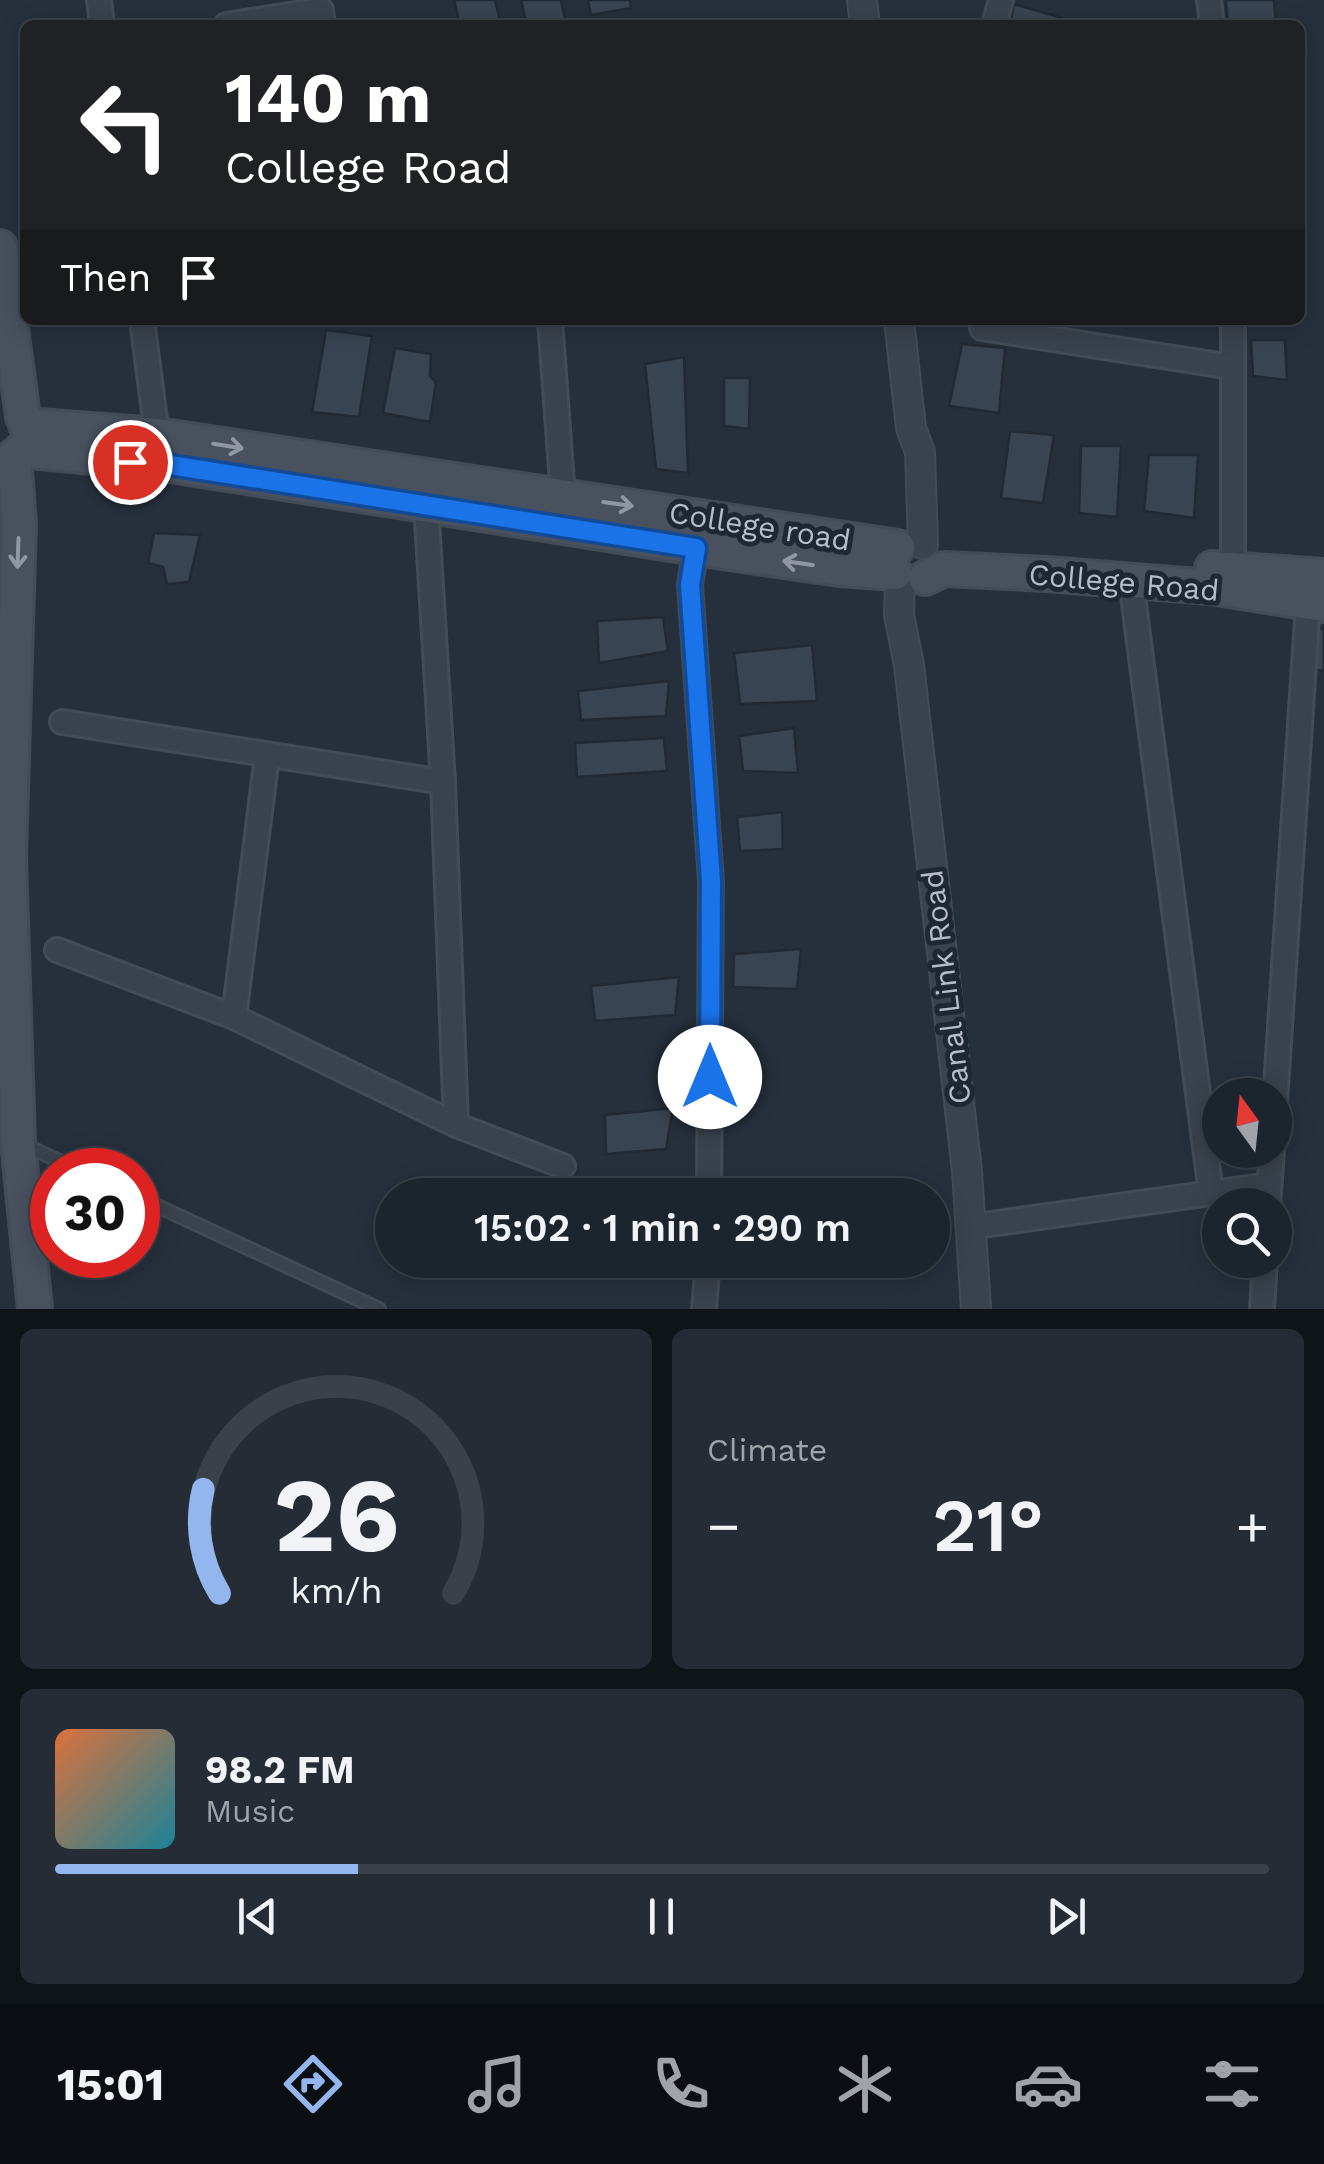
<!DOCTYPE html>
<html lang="en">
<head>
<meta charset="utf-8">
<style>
	body { margin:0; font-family:"Work Sans",sans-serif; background:#252c35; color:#f1f3f6; height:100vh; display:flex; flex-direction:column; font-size:38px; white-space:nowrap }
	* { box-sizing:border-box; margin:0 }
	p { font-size:32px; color:#a0a4aa }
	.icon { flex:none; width:55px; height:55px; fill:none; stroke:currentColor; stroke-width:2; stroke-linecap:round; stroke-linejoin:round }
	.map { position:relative; height:1309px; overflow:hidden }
	.drawer { display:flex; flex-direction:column; gap:20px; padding:20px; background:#0f1419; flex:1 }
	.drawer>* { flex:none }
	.hud { position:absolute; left:20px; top:20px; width:1285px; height:305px; border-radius:15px; box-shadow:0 5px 25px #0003,0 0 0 2px #3a4149; background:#202124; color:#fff; overflow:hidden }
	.needle { width:65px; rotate:345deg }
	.fabs { position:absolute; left:1202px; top:1078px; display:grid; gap:20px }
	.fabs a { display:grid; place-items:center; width:90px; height:90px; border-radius:50%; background:#1c242d; box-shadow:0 5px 25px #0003,0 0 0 2px #3a4149; font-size:50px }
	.speed { position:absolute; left:30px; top:1148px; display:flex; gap:20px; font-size:50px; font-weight:700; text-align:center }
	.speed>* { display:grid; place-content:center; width:130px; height:130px; border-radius:50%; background:#1c242d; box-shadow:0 5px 25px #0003,0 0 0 2px #3a4149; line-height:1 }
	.speed .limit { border:15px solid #d22; background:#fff; color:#111 }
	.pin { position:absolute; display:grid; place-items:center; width:85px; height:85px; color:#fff; margin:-42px; border:5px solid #fff; border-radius:50%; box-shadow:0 2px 10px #0007 }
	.me { position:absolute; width:110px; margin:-55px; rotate:0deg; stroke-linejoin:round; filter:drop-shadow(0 0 8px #0008) }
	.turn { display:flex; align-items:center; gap:35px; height:210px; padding:0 40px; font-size:45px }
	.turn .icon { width:130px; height:130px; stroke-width:2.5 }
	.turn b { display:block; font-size:70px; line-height:85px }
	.then { display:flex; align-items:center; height:95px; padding:0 40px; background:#0003; gap:20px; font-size:38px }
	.big { font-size:75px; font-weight:600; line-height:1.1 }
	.drawer .tile { flex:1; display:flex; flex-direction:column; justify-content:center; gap:15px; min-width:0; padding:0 35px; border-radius:15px; background:#252c35 }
	.drawer .dial { align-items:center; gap:0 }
	.dial svg { height:260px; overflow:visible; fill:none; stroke:#3a4149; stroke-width:7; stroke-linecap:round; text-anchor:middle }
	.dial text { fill:#f1f3f6; stroke:none }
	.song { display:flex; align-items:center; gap:30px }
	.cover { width:120px; height:120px; border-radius:15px; background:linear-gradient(135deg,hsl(20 70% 55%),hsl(190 70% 35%)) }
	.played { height:10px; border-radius:5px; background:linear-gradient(90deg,#94b6ef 25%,#3a4149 25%) }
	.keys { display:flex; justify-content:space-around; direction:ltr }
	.heat { display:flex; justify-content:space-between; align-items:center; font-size:55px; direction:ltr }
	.drawer .tiles { flex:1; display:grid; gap:20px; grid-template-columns:1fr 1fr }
	.tile:last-child { grid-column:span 2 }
	.trip { position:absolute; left:375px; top:1178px; width:575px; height:100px; border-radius:50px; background:#1c242d; box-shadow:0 5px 25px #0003,0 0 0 2px #3a4149; font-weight:600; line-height:100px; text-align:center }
	.tabs { display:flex; height:160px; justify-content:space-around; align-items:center; background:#0b0e12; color:#a0a4aa }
	.tabs .icon { width:70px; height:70px }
	.tabs .selected { color:#94b6ef }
	.tabs b { font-size:45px; color:#f1f3f6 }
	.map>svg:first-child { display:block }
	.building { fill:#394452; stroke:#212934; stroke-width:2.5 }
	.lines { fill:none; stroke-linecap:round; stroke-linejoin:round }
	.service-casing { stroke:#434b56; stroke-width:16 }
	.minor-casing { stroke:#434b56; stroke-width:28 }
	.tertiary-casing { stroke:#434b56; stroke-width:32 }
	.secondary-casing { stroke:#434b56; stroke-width:38 }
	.service { stroke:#3a424d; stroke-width:11 }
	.minor { stroke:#3a424d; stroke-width:22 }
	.tertiary { stroke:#3a424d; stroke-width:28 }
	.secondary { stroke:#49515f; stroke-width:32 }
	.oneway { stroke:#9097a3 }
	.route-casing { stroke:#114b97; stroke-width:25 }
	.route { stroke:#1a73e8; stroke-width:18 }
	.labels { text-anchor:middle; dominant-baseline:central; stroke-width:10; stroke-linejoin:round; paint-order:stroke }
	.street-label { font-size:30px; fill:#b6bdc8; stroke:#1f2732 }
</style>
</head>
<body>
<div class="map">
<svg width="1324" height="1309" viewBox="0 0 1324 1309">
	<rect width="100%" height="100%" fill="#26303c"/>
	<!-- building -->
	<g class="building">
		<path d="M454,0H495L501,25H460Z"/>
		<path d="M521,0H561L566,25H527Z"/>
		<path d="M588,0H630L631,8L591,15Z"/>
		<path d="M1226,0H1274L1276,25H1228Z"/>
		<path d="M1014,4L1080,23V25H1010Z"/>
		<path d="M326,330L372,336L359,417L312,412Z"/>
		<path d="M1251,340H1285L1287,380L1253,376Z"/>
		<path d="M962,344L1005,348L999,413L949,406Z"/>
		<path d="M395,348L431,354L430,376L436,382L430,422L383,413Z"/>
		<path d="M684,357L688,473L656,469L645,364Z"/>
		<path d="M724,378H750L749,429L724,426Z"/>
		<path d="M1010,431L1054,435L1043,503L1001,498Z"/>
		<path d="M1081,446H1121L1117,517L1079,513Z"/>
		<path d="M1149,455H1198L1194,518L1144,511Z"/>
		<path d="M154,533L200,535L189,582L167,584L163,567L148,563Z"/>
		<path d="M663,617L668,651L599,663L597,621Z"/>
		<path d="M1315,628L1324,629V671L1310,669Z"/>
		<path d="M812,645L817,701L740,704L734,653Z"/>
		<path d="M669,681L666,716L581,720L578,691Z"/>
		<path d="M794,728L798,773L743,771L739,736Z"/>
		<path d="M664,738L667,771L577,777L575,743Z"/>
		<path d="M782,812L783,849L740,851L737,817Z"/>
		<path d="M801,949L797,989L733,987L734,954Z"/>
		<path d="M679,977L675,1015L595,1021L591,986Z"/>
		<path d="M673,1108L666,1149L606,1154L605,1115Z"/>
		<path d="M672,1182V1195H606L605,1192Z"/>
	</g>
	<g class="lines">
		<defs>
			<g id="service">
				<path d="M23,1144L78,1170"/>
				<path d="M138,1197L379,1309"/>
			</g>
			<g id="minor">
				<path d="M99,0L102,25"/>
				<path d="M1209,0L1212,25"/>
				<path d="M226,25L321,10L323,25"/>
				<path d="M994,25L1001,0"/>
				<path d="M142,320L157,435"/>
				<path d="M550,320L563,496"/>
				<path d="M1233,320V570"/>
				<path d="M982,328L1232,367"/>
				<path d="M426,504L443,782L456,1125L563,1166"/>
				<path d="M696,548L690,585L711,881L709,1195"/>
				<path d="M1131,581L1211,1193"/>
				<path d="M62,722L443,782"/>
				<path d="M57,950L234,1017L456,1125"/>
				<path d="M234,1017L267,756"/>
				<path d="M1275,1102L1308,604"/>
				<path d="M1268,1205L1272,1150"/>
				<path d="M969,1227L1269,1185"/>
				<path d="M704,1309L708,1260"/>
				<path d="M1262,1309L1265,1260"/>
			</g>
			<g id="tertiary">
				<path d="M862,0L865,25"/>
				<path d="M899,320L911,428L920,452L923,544"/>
				<path d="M900,578L899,615L909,665L967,1171L976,1309"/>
			</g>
			<g id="secondary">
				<path d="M0,247L23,417"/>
				<path d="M26,425L157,435L898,547"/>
				<path d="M21,450L164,464L696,548L839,569L895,573"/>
				<path d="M14,456L19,524L9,857L18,1142L35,1309"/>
				<path d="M1212,568L1324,576"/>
				<path d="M925,578L944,569L1047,574L1210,587L1324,605"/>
			</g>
		</defs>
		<!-- service casing -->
		<use href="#service" class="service-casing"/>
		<!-- minor casing -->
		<use href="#minor" class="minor-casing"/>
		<!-- tertiary casing -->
		<use href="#tertiary" class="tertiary-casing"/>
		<!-- secondary casing -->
		<use href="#secondary" class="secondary-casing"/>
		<!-- service -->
		<use href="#service" class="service"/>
		<!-- minor -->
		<use href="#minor" class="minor"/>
		<!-- tertiary -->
		<use href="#tertiary" class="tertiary"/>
		<!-- secondary -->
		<use href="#secondary" class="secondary"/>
	</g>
	<!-- one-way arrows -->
	<defs><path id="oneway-shaft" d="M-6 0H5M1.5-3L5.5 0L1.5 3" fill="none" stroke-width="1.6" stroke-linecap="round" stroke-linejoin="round" transform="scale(2.5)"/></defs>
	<g class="oneway">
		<use href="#oneway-shaft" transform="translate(228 446) rotate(9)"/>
		<use href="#oneway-shaft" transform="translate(618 504) rotate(8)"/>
		<use href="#oneway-shaft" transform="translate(18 553) rotate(92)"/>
		<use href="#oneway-shaft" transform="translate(798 563) rotate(-172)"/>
	</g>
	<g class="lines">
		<defs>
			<path id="route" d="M130,462L164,464L696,548L690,585L711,881L710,1077"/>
		</defs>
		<!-- route casing -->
		<use href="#route" class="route-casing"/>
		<!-- route -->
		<use href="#route" class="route"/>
	</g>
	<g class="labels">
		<!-- street labels -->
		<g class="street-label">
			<text transform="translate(760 526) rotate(9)">College road</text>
			<text transform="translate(1124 582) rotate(5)">College Road</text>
			<text transform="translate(946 987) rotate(-97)">Canal Link Road</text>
		</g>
	</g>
</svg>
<div class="fabs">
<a><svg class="needle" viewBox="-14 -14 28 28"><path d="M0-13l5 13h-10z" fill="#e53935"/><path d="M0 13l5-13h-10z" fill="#a0a4aa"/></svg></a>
<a><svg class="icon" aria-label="search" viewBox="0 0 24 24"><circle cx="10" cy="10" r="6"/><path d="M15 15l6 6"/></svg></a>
</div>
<div class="speed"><div class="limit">30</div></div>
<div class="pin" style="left:130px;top:462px;background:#d93025"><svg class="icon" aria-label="arrive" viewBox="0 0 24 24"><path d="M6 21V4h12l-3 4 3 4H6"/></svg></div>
<svg class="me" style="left:710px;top:1077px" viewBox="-20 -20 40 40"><circle r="19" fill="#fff"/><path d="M0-13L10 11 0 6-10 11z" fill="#1a73e8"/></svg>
<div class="trip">15:02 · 1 min · 290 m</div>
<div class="hud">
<div class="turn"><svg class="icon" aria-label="left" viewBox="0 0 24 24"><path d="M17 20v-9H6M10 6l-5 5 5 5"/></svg><div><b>140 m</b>College Road</div></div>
<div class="then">Then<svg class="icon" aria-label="arrive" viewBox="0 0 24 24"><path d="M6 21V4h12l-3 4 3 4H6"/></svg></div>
</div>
</div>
<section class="drawer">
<div class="tiles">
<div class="tile dial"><svg viewBox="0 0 100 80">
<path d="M14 69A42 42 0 1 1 86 69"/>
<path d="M14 69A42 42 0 0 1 9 37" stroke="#94b6ef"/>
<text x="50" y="56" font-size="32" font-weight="700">26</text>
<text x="50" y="72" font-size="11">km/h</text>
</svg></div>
<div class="tile"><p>Climate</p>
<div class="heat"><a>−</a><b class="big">21°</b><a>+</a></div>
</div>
<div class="tile">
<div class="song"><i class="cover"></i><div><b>98.2 FM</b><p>Music</p></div></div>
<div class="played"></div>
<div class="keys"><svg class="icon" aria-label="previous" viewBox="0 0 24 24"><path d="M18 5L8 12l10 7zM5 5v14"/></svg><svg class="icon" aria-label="pause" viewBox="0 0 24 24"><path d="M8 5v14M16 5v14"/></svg><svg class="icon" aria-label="next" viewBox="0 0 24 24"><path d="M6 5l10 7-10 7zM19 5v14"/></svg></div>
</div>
</div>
</section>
<nav class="tabs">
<b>15:01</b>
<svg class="icon selected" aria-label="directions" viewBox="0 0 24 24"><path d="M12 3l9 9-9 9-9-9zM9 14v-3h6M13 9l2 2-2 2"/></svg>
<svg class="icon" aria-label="music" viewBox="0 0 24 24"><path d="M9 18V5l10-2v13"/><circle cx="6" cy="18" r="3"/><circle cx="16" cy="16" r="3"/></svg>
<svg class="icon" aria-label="phone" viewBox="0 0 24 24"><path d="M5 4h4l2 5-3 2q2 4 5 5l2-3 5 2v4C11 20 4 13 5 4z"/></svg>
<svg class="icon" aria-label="climate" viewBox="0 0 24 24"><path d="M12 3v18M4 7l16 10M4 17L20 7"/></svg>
<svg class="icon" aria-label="car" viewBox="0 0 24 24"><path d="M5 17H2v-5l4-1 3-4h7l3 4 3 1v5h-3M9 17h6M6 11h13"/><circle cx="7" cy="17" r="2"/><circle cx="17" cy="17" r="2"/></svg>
<svg class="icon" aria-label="filters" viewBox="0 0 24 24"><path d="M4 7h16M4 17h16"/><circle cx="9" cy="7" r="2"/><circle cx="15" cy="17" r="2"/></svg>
</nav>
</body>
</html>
